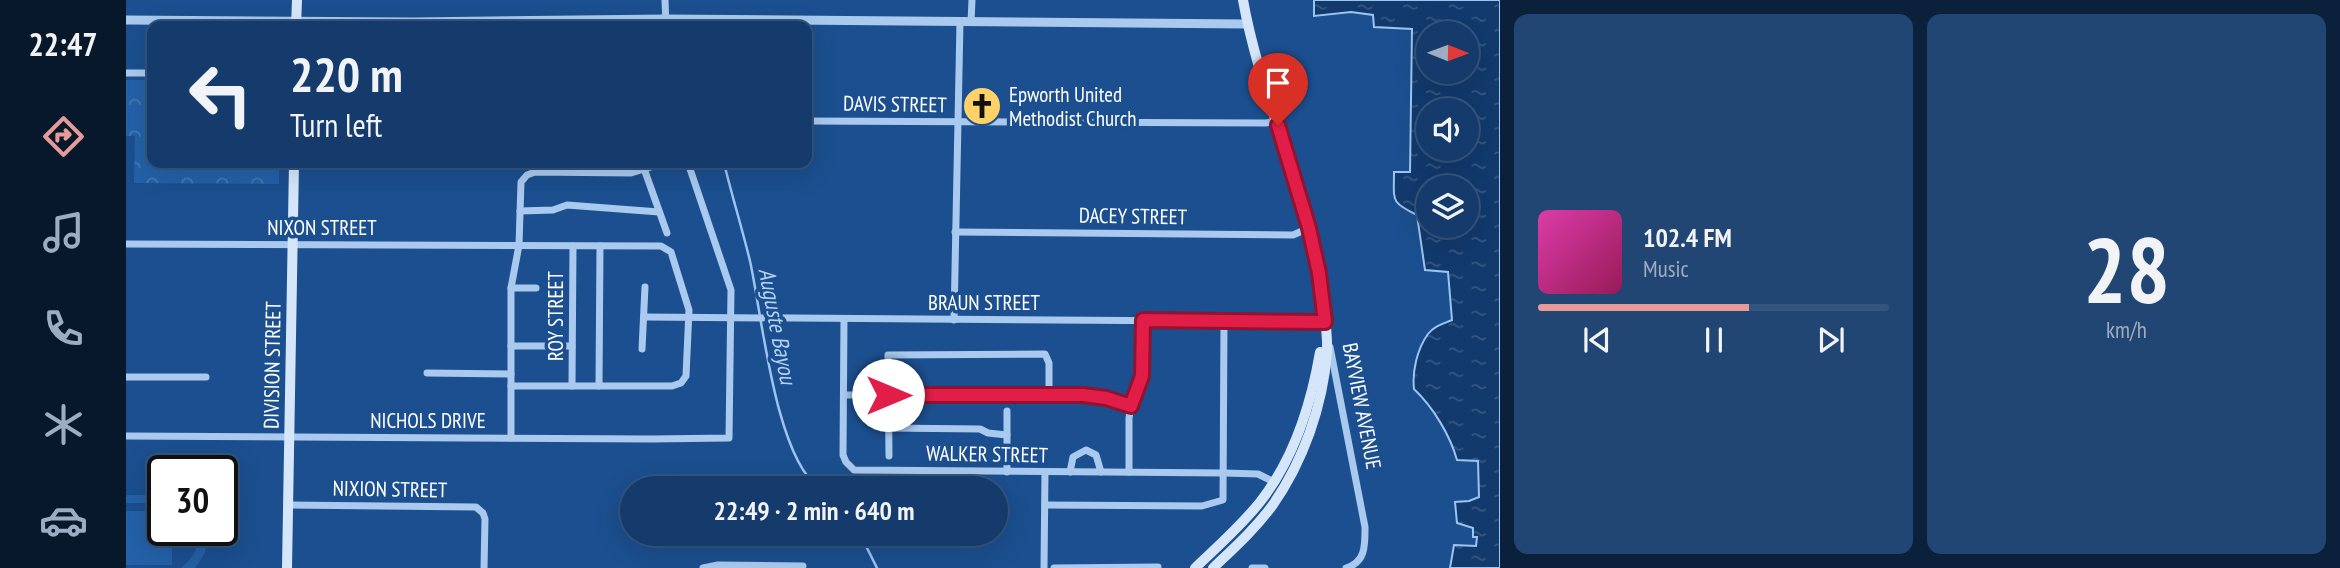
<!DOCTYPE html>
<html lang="en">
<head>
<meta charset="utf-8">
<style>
	body { margin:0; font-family:"PT Sans Narrow",sans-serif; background:#214673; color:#f1f3f6; height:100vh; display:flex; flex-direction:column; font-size:26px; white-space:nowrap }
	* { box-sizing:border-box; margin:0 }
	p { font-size:23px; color:#9dadc1 }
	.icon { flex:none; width:38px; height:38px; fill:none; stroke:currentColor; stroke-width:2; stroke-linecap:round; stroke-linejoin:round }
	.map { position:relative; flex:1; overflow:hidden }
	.panel { display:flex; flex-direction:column; gap:14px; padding:14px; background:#0b203b; width:840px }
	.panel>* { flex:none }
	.top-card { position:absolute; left:21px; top:21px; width:665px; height:147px; border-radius:14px; box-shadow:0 7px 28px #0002,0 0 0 2px #33557e; background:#143b6b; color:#f1f3f6; overflow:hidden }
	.needle { width:46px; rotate:91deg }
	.buttons { position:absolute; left:1290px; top:21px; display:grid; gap:14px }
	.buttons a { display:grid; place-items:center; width:63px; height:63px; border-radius:50%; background:#143b6b; box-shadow:0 7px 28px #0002,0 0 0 2px #33557e; font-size:35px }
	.speed { position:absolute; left:21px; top:455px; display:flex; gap:14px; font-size:35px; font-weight:700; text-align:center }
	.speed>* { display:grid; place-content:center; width:91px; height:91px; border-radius:50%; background:#143b6b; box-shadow:0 7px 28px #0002,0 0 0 2px #33557e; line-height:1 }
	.speed .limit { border:4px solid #111; border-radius:10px; background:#fff; color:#111 }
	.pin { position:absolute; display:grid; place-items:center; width:60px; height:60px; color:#fff; margin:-72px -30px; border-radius:50% 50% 50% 0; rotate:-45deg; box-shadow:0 0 7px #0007 }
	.pin .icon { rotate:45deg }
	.me { position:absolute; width:77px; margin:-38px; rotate:90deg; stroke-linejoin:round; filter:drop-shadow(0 0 5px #0008) }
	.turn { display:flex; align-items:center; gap:24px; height:147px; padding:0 28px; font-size:32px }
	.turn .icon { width:91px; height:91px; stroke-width:2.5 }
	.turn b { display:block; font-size:49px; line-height:60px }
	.panel .card { flex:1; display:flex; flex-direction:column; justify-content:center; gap:10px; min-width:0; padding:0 24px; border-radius:14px; background:#214673 }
	.panel .dial { align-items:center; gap:0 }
	.dial b { font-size:91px; line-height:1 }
	.song { display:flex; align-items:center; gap:21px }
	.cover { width:84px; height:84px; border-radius:10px; background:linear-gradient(135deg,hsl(320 70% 55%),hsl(330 70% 35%)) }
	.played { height:7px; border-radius:4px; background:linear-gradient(90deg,#e69b98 60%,#33557e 60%) }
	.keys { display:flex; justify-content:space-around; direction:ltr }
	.panel .tiles { flex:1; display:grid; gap:14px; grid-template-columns:repeat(2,1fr) }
	.trip { position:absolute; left:494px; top:476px; width:388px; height:70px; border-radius:35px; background:#143b6b; box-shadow:0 7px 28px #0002,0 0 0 2px #33557e; font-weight:600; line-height:70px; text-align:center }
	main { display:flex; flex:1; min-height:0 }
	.dock { display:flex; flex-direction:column; width:126px; justify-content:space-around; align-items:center; background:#08182b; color:#9dadc1 }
	.dock .icon { width:49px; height:49px }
	.dock .active { color:#e69b98 }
	.dock b { font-size:32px; color:#f1f3f6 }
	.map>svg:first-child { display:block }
	.forest { fill:url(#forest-crowns) }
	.pitch { fill:#2461a8 }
	.water { fill:url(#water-ripples); stroke:#9cc4f0; stroke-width:2; fill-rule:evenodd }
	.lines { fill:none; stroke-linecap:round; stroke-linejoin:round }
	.stream { stroke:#9cc4f0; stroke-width:2.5 }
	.minor { stroke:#a9c9ee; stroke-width:7 }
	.tertiary { stroke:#a9c9ee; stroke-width:9 }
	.secondary { stroke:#d6e6fa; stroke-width:10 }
	.route-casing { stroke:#92132f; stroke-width:18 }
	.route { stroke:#e11d48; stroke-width:12 }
	.labels { text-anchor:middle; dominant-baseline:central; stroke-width:7; stroke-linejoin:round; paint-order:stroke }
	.poi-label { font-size:21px; fill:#fff; stroke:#1b4f8f; text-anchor:start }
	.street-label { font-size:21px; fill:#fff; stroke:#1b4f8f }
	.water-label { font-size:23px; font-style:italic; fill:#b5d3f5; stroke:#1b4f8f }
</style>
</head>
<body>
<main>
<nav class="dock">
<b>22:47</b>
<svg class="icon active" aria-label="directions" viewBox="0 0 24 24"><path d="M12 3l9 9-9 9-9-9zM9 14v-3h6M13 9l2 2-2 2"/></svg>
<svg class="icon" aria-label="music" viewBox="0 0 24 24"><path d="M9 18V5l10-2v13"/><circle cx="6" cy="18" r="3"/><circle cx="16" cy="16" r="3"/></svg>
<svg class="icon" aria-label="phone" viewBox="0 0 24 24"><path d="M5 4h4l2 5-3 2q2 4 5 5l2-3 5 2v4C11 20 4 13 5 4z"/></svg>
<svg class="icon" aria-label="climate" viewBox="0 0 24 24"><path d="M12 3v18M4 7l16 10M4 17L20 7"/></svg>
<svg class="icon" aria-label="car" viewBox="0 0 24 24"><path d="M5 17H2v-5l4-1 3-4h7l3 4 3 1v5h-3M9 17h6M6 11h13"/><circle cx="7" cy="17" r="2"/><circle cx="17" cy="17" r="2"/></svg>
</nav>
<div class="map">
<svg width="1374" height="568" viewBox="0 0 1374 568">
	<defs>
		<pattern id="forest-crowns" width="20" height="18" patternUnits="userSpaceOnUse" patternTransform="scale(1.75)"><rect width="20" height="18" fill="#2461a8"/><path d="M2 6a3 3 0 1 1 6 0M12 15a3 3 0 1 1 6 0" fill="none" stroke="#4579b5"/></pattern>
		<pattern id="water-ripples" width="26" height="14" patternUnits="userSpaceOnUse" patternTransform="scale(1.75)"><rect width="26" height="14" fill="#123a6d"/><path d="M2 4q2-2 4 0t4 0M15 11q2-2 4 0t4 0" fill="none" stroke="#365883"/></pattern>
	</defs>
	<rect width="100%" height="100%" fill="#1b4f8f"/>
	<!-- forest -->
	<path class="forest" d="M0,80H26V163H153V184L8,183L9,136H0Z"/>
	<!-- pitch -->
	<g class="pitch">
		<rect x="0" y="495" width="37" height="8"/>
		<path d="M0,511H37V530H46V565H0Z"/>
		<path d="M71,530H81L79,553L69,568H55C68,558 74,546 71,530Z"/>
	</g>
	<!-- water -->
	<path class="water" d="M1188,0H1374V568H1324L1328,545L1350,546L1351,537H1347V528L1331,523L1329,502L1343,501L1353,497L1352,461L1331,460C1324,435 1307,407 1288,389C1286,372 1291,349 1302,334C1308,326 1317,324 1326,320L1322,272L1299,270L1291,215C1264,202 1268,201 1268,172H1284L1286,29L1248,27L1247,15L1225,12L1188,16ZM1302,33H1340V72H1302ZM1302,110H1340V149H1302ZM1302,187H1340V226H1302Z"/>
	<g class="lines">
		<!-- stream -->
		<g class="stream">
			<path d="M598,163C606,196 616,228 624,261C636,315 649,456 693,488"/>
			<path d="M734,534L751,568"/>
		</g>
		<!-- minor -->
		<g class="minor">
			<path d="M539,0L540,26"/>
			<path d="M845,22L846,0"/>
			<path d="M0,73H26"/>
			<path d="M681,121L1140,123L1150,121"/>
			<path d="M516,163L541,233"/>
			<path d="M394,211L427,210L441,205L533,212"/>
			<path d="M829,232L1167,235L1183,228"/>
			<path d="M0,244L535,246L545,252L563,310L560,376L555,383L546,386H385"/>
			<path d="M385,288H410"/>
			<path d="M518,317L1199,322L1200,325"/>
			<path d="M718,319L717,455L720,462L728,470L1098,473L1132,474L1148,482"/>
			<path d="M828,320L834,22"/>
			<path d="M385,346H446"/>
			<path d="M1204,347L1239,527C1239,545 1240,562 1220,568"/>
			<path d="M516,349L519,287"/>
			<path d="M301,373L385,374"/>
			<path d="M0,377H80"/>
			<path d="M446,386L447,246"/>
			<path d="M473,386L474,246"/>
			<path d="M718,395H957L980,398L1005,406"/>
			<path d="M762,428L854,429L862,433L881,435"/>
			<path d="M0,436L526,439L603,438L605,290L562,163"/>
			<path d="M385,438V288L393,245L395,182L401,175L409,172L505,173L538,163"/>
			<path d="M763,456L762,355L919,354L923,363V395"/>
			<path d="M881,472V411"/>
			<path d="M944,472L947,457L960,450L970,455L975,472"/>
			<path d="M1003,472V418L1005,406L1016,376L1017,320"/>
			<path d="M162,505L350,507L357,513L359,519L358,568"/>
			<path d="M919,505L1076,506L1097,500L1098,321"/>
			<path d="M577,568L592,565L677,566"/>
			<path d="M918,568L919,472"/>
			<path d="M928,568L1032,567"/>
			<path d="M1126,568H1139"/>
		</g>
		<!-- tertiary -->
		<path class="tertiary" d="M0,20L287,22L540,19L1121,24"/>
		<!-- secondary -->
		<g class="secondary">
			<path d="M170,26L171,0"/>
			<path d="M161,568L168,163"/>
			<path d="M1069,568C1091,547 1115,526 1134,502C1168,459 1185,405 1194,352"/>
			<path d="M1087,568C1108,548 1129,529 1146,506C1177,462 1197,406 1201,352C1202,333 1198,312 1196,293C1182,192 1135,100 1117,0"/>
		</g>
	</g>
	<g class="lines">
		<defs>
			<path id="route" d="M762,395H957L980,398L1005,406L1016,376L1017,320L1199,322L1193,273L1183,228L1152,125"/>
		</defs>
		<!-- route casing -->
		<use href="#route" class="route-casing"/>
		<!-- route -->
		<use href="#route" class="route"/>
	</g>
	<!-- icons -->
	<defs>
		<symbol id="church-disc" viewBox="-11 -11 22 22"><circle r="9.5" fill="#ffd166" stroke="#1b4f8f"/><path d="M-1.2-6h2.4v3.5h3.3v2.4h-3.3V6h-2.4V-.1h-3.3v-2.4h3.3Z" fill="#111"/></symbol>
	</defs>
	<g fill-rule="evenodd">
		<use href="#church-disc" x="834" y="84" width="44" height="44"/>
	</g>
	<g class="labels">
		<!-- poi labels -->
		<g class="poi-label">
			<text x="883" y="94">Epworth United<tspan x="883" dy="24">Methodist Church</tspan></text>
		</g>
		<!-- street labels -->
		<g class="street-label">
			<text transform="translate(769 104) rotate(1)">DAVIS STREET</text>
			<text transform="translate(1007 216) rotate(1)">DACEY STREET</text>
			<text x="196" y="227">NIXON STREET</text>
			<text x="858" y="302">BRAUN STREET</text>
			<text transform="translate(429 316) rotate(-90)">ROY STREET</text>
			<text transform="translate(146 365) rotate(-89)">DIVISION STREET</text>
			<text transform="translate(1236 406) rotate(79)">BAYVIEW AVENUE</text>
			<text x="302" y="420">NICHOLS DRIVE</text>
			<text transform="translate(861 454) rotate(1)">WALKER STREET</text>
			<text transform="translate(264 489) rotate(1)">NIXION STREET</text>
		</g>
		<!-- water labels -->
		<g class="water-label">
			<text transform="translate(652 326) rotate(79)">Auguste Bayou</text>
		</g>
	</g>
</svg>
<div class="buttons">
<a><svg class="needle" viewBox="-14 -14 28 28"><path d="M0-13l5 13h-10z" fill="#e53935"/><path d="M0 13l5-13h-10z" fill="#9dadc1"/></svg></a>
<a><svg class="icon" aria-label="sound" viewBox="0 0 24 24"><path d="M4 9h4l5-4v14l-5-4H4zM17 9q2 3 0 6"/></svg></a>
<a><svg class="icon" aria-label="layers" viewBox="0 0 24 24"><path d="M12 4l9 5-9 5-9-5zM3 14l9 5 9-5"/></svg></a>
</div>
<div class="speed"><div class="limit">30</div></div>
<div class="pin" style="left:1152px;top:125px;background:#d93025"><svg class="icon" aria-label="arrive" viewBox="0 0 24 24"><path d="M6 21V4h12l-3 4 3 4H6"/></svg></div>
<svg class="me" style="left:762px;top:395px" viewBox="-20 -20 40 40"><circle r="19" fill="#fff"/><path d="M0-13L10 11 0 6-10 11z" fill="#e11d48"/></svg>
<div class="trip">22:49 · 2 min · 640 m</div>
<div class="top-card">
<div class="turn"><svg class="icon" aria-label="left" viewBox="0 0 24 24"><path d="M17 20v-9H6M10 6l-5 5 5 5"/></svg><div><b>220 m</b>Turn left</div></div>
</div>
</div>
<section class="panel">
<div class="tiles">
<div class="card">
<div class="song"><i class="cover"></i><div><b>102.4 FM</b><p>Music</p></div></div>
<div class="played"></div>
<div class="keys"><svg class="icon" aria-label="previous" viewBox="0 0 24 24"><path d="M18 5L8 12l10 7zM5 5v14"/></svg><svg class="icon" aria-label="pause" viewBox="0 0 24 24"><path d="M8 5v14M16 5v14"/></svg><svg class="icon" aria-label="next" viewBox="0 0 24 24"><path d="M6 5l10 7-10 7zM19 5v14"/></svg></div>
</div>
<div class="card dial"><b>28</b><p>km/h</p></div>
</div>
</section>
</main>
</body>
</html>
